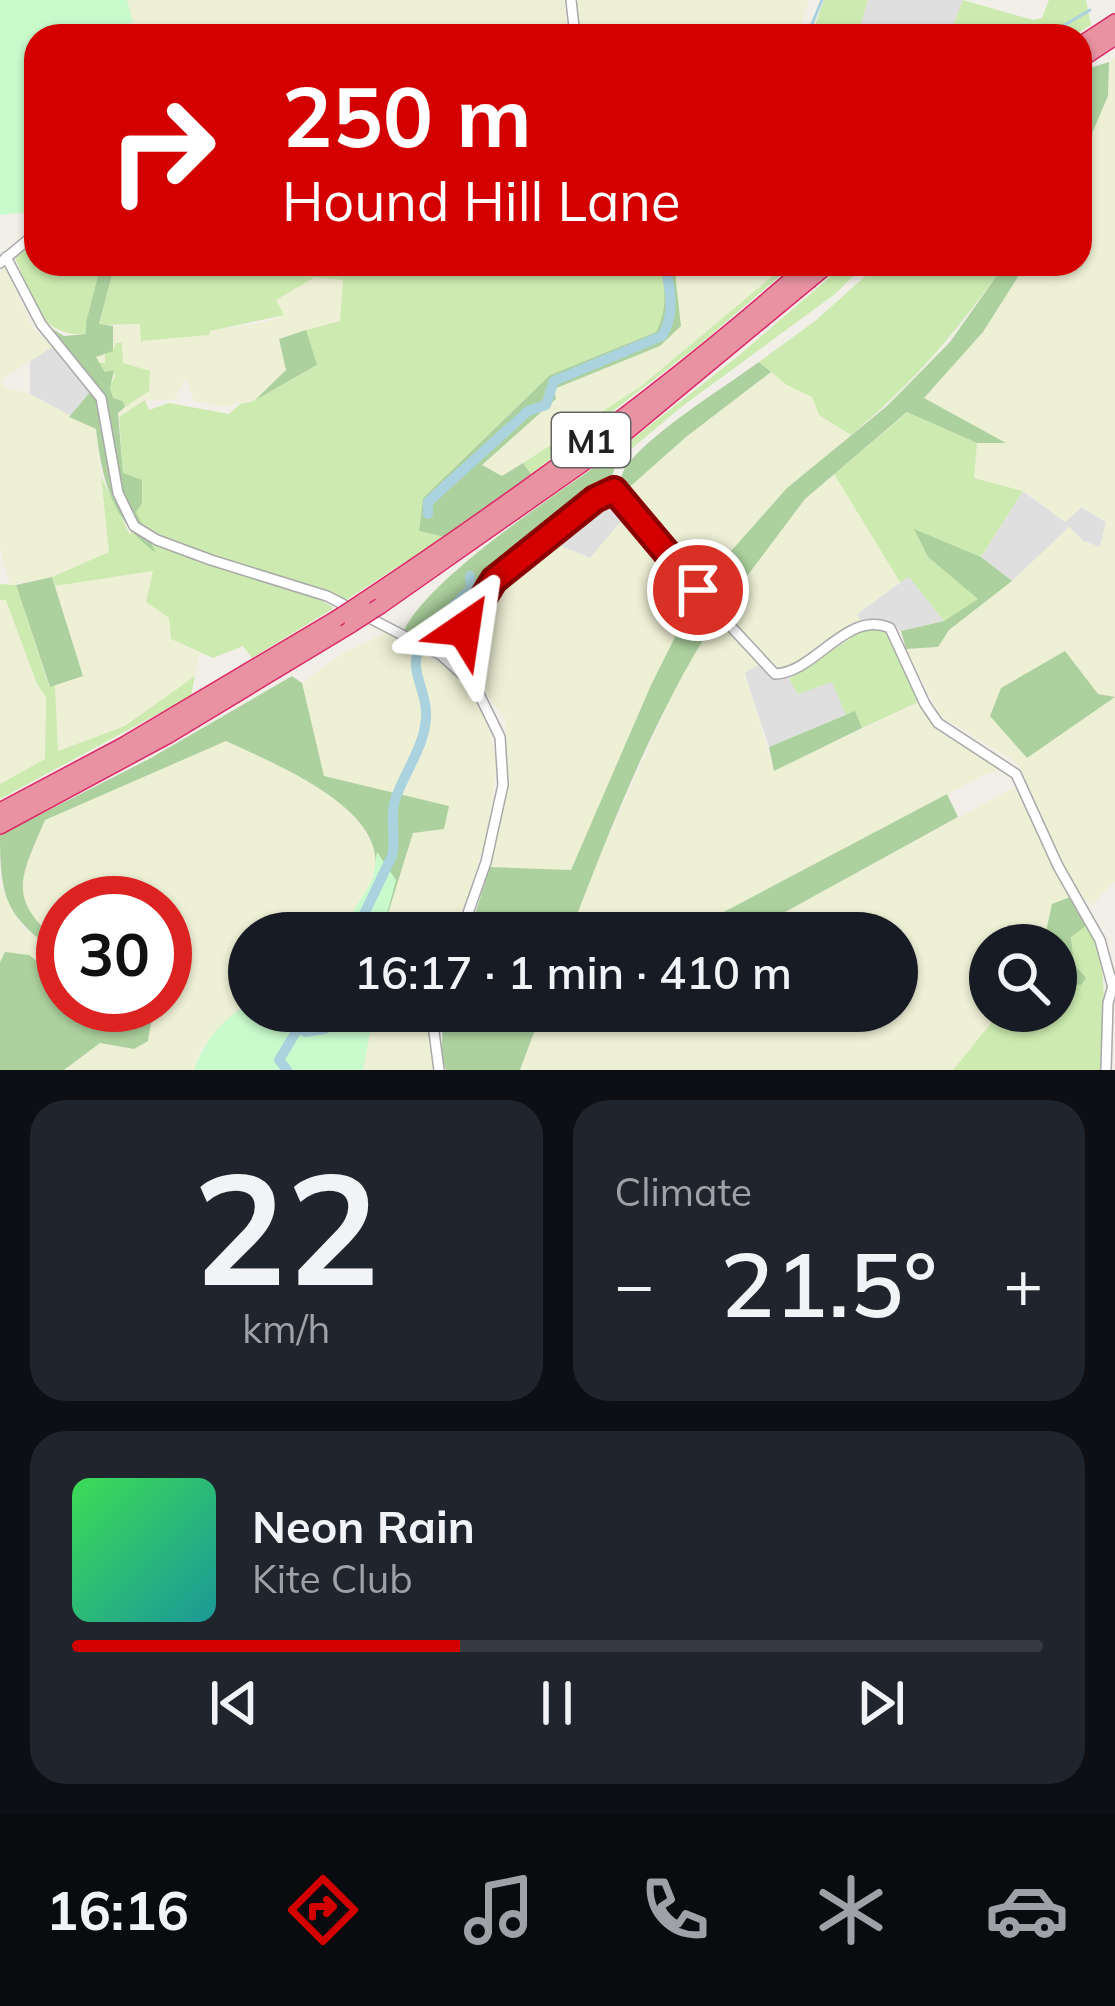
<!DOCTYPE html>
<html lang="en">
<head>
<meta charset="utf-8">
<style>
	body { margin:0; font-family:Mulish,sans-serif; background:#20242c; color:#f1f3f6; height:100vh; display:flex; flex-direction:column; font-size:45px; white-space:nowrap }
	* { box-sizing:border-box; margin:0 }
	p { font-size:39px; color:#9ea1a6 }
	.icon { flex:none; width:66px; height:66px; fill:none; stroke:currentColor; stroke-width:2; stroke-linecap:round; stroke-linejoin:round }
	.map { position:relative; height:1070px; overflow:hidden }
	.side { display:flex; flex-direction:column; gap:30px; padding:30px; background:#0d0f14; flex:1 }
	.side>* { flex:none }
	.hud { position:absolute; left:24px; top:24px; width:1068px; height:252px; border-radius:36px; box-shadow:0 3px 9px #0004; background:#d40000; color:#fff; overflow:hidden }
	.buttons { position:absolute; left:969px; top:924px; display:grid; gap:24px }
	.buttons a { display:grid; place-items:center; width:108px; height:108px; border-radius:50%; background:#171b24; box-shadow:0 3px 9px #0004; font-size:60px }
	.speed { position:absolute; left:36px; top:876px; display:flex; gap:24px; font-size:60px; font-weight:700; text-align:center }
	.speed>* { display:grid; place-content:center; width:156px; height:156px; border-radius:50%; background:#171b24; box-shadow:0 3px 9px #0004; line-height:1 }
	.speed .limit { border:18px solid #d22; background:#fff; color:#111 }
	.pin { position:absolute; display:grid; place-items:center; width:102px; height:102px; color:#fff; margin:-51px; border:6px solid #fff; border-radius:50%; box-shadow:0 3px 12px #0007 }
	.me { position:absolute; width:132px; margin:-66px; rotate:32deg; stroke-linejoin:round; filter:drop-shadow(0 0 9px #0008) }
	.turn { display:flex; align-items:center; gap:42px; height:252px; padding:0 60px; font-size:54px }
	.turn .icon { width:156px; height:156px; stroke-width:2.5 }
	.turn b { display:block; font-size:84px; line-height:102px }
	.big { font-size:90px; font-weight:600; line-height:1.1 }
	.side .card { flex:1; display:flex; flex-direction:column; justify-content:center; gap:18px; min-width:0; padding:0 42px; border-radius:36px; background:#20242c }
	.side .dial { align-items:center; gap:0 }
	.dial b { font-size:156px; line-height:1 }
	.song { display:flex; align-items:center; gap:36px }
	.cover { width:144px; height:144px; border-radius:18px; background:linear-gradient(135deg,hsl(130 70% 55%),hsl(180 70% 35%)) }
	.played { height:12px; border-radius:6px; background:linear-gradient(90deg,#d40000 40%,#363941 40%) }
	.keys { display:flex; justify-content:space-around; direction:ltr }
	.heat { display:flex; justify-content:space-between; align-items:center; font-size:66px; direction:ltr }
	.side .tiles { flex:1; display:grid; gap:30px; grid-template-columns:1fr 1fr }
	.card:last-child { grid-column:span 2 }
	.trip { position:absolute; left:228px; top:912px; width:690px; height:120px; border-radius:60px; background:#171b24; box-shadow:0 3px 9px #0004; font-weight:600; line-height:120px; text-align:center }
	.menu { display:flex; height:192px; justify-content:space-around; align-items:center; background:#090b0e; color:#9ea1a6 }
	.menu .icon { width:84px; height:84px }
	.menu .active { color:#d40000 }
	.menu b { font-size:54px; color:#f1f3f6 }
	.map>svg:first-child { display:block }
	.residential { fill:#e0dfdf }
	.farmland { fill:#eef0d5 }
	.grass { fill:#cdebb0 }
	.forest { fill:#add19e }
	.park { fill:#c8facc }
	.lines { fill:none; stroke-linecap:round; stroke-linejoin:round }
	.stream { stroke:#aad3df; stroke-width:3 }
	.river { stroke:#aad3df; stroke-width:10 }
	.minor-casing { stroke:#a9a9a9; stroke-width:12 }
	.highway-casing { stroke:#dc2a67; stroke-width:18 }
	.minor { stroke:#fff; stroke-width:9 }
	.highway { stroke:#e892a2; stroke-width:15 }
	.highway-bridge-casing { stroke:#dc2a67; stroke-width:18; stroke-linecap:butt }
	.highway-bridge { stroke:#e892a2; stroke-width:15 }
	.route-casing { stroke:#8a0000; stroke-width:30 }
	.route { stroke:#d40000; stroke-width:21 }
	.labels { text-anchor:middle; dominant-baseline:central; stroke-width:9; stroke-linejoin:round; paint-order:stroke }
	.shield { fill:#fff; stroke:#646464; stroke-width:3 }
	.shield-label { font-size:33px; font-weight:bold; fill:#222 }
</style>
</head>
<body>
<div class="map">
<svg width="1115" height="1070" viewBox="0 0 1115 1070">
	<rect width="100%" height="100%" fill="#f2efe9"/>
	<!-- residential -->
	<g class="residential">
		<path d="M868,0H963L949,36H857Z"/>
		<path d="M54,346L91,391L69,417L30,394V361Z"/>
		<path d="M1023,491L1064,521L1081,507L1106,522L1100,547L1083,541L1069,527L1012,581L981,557Z"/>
		<path d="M611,500L629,512L590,558L549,541Z"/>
		<path d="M909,576L944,621L901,631L884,622H861L856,615Z"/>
		<path d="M863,630L918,702L862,728L854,711L769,747L744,672L758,665L772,677L789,679Z"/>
	</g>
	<!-- farmland -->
	<g class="farmland">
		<path d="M127,0H564L568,36H136Z"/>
		<path d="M576,0H809L797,36H577L573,20Z"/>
		<path d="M1115,58V881L1091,906L1073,889L1021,770L1014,761L940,716L906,649L938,647L949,630L1012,581L1069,527L1083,541L1100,547L1106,522L1082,507L1065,522L1023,491L974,478L977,443L1003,442L924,398L983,332L1026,264H1080V161L1108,96L1109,62Z"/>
		<path d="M674,264H787L640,387L502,476L482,465L556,399L553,389L660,346L680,326Z"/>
		<path d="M5,267L34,330L54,346L2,379L3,387L30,394L96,429L109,552L52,577L10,585L0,549V272Z"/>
		<path d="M315,277L343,279L340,322L279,338L286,370L254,401L224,406L194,401L186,378L174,400H145L119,417L105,372L95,356L113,351V326L141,324L142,341L266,322L283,315L276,300Z"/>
		<path d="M771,372L812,397L819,415L851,435L787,488L700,586L624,492L686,437Z"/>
		<path d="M834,474L900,582L857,614L861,622L783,671L773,666L723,608L804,499Z"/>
		<path d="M629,512L694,599L651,685L571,871L490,867L508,768L505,718L459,660L473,619L510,572L549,541L590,558Z"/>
		<path d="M154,571L169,618L171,639L200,653L195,676L125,726L58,751L55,685L83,675L55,586Z"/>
		<path d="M6,599L37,684L46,697L45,759L0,784V600Z"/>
		<path d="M716,619L758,665L745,673L774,771L918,702L934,725L1006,769L988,773L684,933H570L603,848L684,668Z"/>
		<path d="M385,633L442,665L466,684L484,711L497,762L488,831L457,933H382L413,832L324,776L302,683L341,654Z"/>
		<path d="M226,740L293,772L337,800L363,828L377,852L373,879L340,933H249V1004L237,1010L201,1049L194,1070H64L100,1043L134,1049L148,1041L154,1005H165V903H63V946L39,927L23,901L21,877L45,820Z"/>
		<path d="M1018,785L1070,897L1052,905L1043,945H990V1011H1001L953,1070H520L542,1011H897V933H747Z"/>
		<path d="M0,884L22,926L63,958L60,978L5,952L0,962Z"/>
		<path d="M374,1011H433L428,1028L434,1070H363Z"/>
	</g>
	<!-- grass -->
	<g class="grass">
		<path d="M824,0H868L857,36H811Z"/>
		<path d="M963,0L1033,20L1042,18L1049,0H1086L1091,25L1073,36H949Z"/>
		<path d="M34,240L36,264H101L86,322L87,334C37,337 33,297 15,258Z"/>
		<path d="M107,264H660C665,290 668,308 656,332L550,375L423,498L419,531L444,537L346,600L336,594L321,600L334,608L252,658L243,646L213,658L171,639L169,618L146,602L153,571L55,586L52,577L109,552L101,477L130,535L136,511L123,473L119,417L145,400L149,410L169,403L229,414L240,404L254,401L316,366L306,330L340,321L343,280L315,277L276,300L284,315L210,331L209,335L141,341L140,324L99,325L113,273Z"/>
		<path d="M787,264H794L699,345L531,474L523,463L640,387Z"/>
		<path d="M845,264H866L835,294L680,408L617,461L621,448L737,357Z"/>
		<path d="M879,264H1005C956,332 916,381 851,435L819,415L812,397L787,385L759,362L815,321Z"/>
		<path d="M116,343H122L123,363L150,371L149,391L125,407L123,401L113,398L109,388L115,377L113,370L105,372L99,363H105V352L113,351Z"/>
		<path d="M908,412L977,443L974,478L1023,491L981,557L915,531L928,557L979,599L944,621L909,577L900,582L834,474Z"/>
		<path d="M0,584L16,585L49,686L55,685L58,751L125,726L195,676L191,696L0,799V784L45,759L46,697L37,684L6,600H0Z"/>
		<path d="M880,628L889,633L918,702L862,728L855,712L846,715L832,682L798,694L789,679L863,630Z"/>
		<path d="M1087,925C1112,966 1102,1023 1102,1070H953L1001,1011H1056V982L1065,985L1074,964L1071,936Z"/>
	</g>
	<!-- forest -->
	<g class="forest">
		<path d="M1109,62L1108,96L1080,161V71Z"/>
		<path d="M101,264H107L113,272L99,324L113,326V351L96,357L105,372L114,370L110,388L113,398L123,401L125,407L118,413L123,473L142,480V503L136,512L156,553C112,521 102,481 96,429L69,417L91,391L46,325L64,336L86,334V322Z"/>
		<path d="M660,264H674L681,326L660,346L554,389L556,399L482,465L502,476L523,463L531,474L444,537L419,531L423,498L550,375L656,332C668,308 665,290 660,264Z"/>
		<path d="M1005,264H1026L983,332L924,398L1006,443H977L907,412L805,499L723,608L700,586L787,488L887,406L950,342Z"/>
		<path d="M306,330L317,365L254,401L286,370L279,339Z"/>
		<path d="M759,362L771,372L686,437L624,492C621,482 620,474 627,465C652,432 723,388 759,362Z"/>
		<path d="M621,448L609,486L590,496L486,580L447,654L404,630C435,571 563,491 621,448Z"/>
		<path d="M914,529L981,557L1012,581L949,630L938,647L906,649L901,631L944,621L978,599L928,557Z"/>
		<path d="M52,577L83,676L50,687L16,585Z"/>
		<path d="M694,599L708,608L716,619C654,716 611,826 570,933H469L490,867L571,870L651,685Z"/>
		<path d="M1065,651L1098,694L1115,697L1027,758L990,716L1001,688Z"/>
		<path d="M292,676L302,683L324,776L449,806L444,829L413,833L382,933H340C351,916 368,896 374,876C392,809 272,763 226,741L45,820C19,881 6,899 63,946V958C8,916 0,905 0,835L149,759Z"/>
		<path d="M855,711L862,728L774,771L769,747Z"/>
		<path d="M947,794L958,817L747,933H684Z"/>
		<path d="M1070,897L1087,925L1071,937L1074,964L1086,978L1081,985L1056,982V945H1043L1052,904Z"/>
		<path d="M5,952L29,955L59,978L63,976V1005H154L148,1041L134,1049L100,1043L64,1070H0V962Z"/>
		<path d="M444,1011H542L520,1070H446L441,1057Z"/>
	</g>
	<!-- park -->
	<g class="park">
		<path d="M0,0H127L133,23L101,26L98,36H36V211L0,215Z"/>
		<path d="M377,852L396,880L382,933H340L373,879Z"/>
		<path d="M249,1004V1011H374L363,1070H194C204,1041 222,1019 249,1004Z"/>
	</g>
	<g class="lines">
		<!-- stream -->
		<g class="stream">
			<path d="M807,36L822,0"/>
			<path d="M1046,36L1090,10"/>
		</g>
		<!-- river -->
		<g class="river">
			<path d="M428,514V502L528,411L546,405L554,381L662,336C676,313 670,289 665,264"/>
			<path d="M355,933L392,856C397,837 389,818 395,800C405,770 428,743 426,710C425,692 412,671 417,655C426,629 453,608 471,588L470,576"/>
			<path d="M287,1070L279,1060L299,1027L305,1032L325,1029L328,1011"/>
		</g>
		<defs>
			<g id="minor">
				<path d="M571,0L575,36"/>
				<path d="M6,257L41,324L101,398L118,493L134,526L157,540L211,560L327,596L441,655L475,686L500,737L503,785L486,862L461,933"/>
				<path d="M0,263L36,233"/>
				<path d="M451,662C461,642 466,621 478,602C497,572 583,498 616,490L695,588L775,674C815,673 847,609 890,628L925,704L938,723L1016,774L1058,866L1100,940L1112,984"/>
				<path d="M438,1011L434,1032L439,1070"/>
				<path d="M1106,1070L1108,1003L1115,979"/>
			</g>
			<g id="highway">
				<path d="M1080,45L1115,22"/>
				<path d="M1080,60L1115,37"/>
				<path d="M362,602C517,499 670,388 809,264"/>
				<path d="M380,606L619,438L829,264"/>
				<path d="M0,811L124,745L336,619"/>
				<path d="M0,826L167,736L352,624"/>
			</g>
		</defs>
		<!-- minor casing -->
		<use href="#minor" class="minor-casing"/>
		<!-- highway casing -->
		<use href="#highway" class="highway-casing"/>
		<!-- minor -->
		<use href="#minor" class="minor"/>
		<!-- highway -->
		<use href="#highway" class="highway"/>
		<defs>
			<g id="highway-bridge">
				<path d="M336,619L362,602"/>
				<path d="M352,624L380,606"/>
			</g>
		</defs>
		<!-- highway-bridge casing -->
		<use href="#highway-bridge" class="highway-bridge-casing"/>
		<!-- highway-bridge -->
		<use href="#highway-bridge" class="highway-bridge"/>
	</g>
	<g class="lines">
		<defs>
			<path id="route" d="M464,629L494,580L595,499L614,490L698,590"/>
		</defs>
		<!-- route casing -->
		<use href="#route" class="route-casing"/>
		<!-- route -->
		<use href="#route" class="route"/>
	</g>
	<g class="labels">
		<!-- shield labels -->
		<rect class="shield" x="552" y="413" width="78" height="54" rx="9"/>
		<g class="shield-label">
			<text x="591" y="440">M1</text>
		</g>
	</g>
</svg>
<div class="buttons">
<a><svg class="icon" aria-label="search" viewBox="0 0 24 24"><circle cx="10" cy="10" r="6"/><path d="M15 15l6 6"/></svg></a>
</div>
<div class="speed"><div class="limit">30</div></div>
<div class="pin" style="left:698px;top:590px;background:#d93025"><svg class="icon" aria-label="arrive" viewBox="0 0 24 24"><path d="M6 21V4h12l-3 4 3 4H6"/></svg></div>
<svg class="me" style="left:464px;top:629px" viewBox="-20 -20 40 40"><path d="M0-17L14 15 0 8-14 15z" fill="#d40000" stroke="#fff" stroke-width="4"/></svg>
<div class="trip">16:17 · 1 min · 410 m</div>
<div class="hud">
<div class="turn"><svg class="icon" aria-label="right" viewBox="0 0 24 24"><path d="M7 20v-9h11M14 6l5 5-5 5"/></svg><div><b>250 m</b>Hound Hill Lane</div></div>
</div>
</div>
<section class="side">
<div class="tiles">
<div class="card dial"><b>22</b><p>km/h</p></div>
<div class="card"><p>Climate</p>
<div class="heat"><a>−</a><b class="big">21.5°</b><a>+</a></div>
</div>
<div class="card">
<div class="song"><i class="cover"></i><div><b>Neon Rain</b><p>Kite Club</p></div></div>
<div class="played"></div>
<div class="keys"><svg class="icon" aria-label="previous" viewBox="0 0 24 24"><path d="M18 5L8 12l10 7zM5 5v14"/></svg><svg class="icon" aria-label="pause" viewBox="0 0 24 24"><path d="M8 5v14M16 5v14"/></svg><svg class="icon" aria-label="next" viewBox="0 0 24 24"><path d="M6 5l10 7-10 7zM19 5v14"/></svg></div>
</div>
</div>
</section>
<nav class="menu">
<b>16:16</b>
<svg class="icon active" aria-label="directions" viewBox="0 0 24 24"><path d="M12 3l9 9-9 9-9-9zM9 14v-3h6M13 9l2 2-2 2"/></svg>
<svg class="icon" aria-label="music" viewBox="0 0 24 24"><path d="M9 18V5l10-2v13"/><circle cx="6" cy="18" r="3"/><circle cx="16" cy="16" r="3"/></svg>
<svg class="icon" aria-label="phone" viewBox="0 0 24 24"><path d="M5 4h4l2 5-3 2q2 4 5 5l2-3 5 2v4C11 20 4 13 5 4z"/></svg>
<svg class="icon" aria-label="climate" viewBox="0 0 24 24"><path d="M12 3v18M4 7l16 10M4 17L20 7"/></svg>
<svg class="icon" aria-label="car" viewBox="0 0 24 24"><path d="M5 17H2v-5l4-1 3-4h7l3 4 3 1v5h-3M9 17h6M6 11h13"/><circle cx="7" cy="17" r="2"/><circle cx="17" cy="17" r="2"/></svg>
</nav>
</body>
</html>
